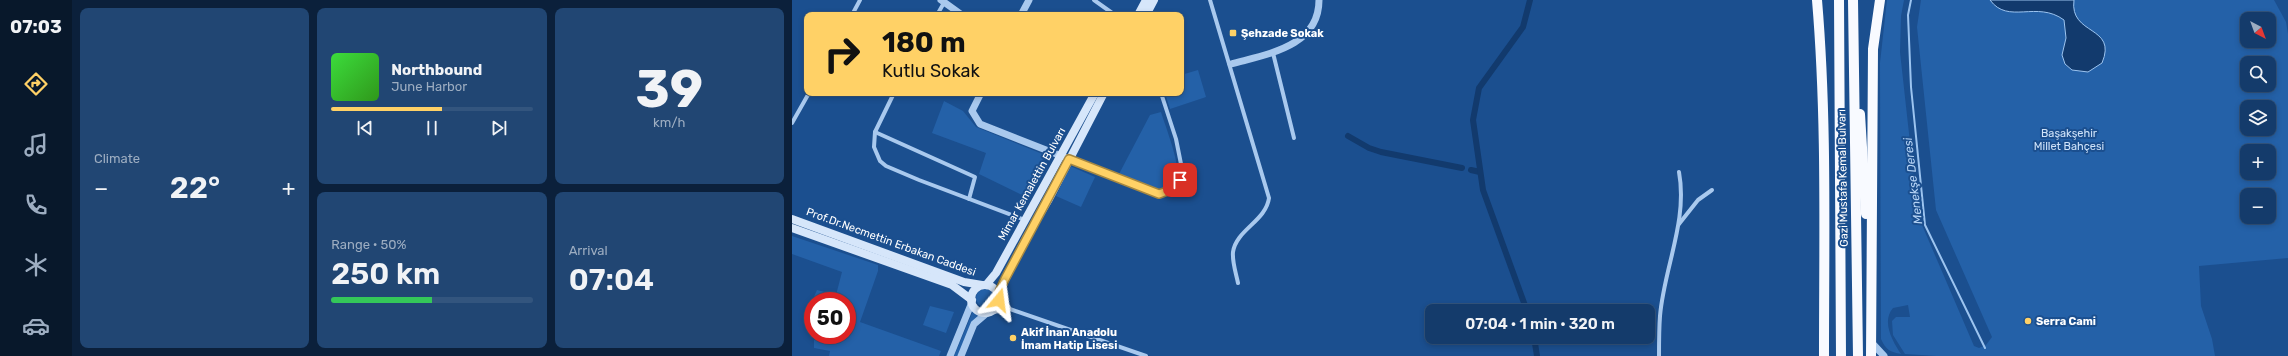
<!DOCTYPE html>
<html lang="en">
<head>
<meta charset="utf-8">
<style>
	body { margin:0; font-family:Rubik,sans-serif; background:#214673; color:#f1f3f6; height:100vh; display:flex; flex-direction:column; font-size:15px; white-space:nowrap }
	* { box-sizing:border-box; margin:0 }
	p { font-size:13px; color:#9dadc1 }
	.icon { flex:none; width:22px; height:22px; fill:none; stroke:currentColor; stroke-width:2; stroke-linecap:round; stroke-linejoin:round }
	.map { position:relative; flex:1; overflow:hidden }
	.side { display:flex; flex-direction:column; gap:8px; padding:8px; background:#0b203b; width:720px }
	.side>* { flex:none }
	.guide { position:absolute; left:12px; top:12px; width:380px; height:84px; border-radius:8px; box-shadow:0 2px 6px #0003,0 0 0 1px #33557e; background:#ffd166; color:#111; overflow:hidden }
	.needle { width:26px; rotate:139deg }
	.fabs { position:absolute; left:1448px; top:12px; display:grid; gap:8px }
	.fabs a { display:grid; place-items:center; width:36px; height:36px; border-radius:8px; background:#143b6b; box-shadow:0 2px 6px #0003,0 0 0 1px #33557e; font-size:20px }
	.speed { position:absolute; left:12px; top:292px; display:flex; gap:8px; font-size:20px; font-weight:700; text-align:center }
	.speed>* { display:grid; place-content:center; width:52px; height:52px; border-radius:50%; background:#143b6b; box-shadow:0 2px 6px #0003,0 0 0 1px #33557e; line-height:1 }
	.speed .limit { border:6px solid #d22; background:#fff; color:#111 }
	.pin { position:absolute; display:grid; place-items:center; width:34px; height:34px; color:#fff; margin:-17px; border-radius:8px; box-shadow:0 2px 6px #0006 }
	.me { position:absolute; width:44px; margin:-22px; rotate:16deg; stroke-linejoin:round; filter:drop-shadow(0 0 3px #0008) }
	.turn { display:flex; align-items:center; gap:14px; height:84px; padding:0 12px; font-size:18px }
	.turn .icon { width:52px; height:52px; stroke-width:2.5 }
	.turn b { display:block; font-size:28px; line-height:34px }
	.big { font-size:30px; font-weight:600; line-height:1.1 }
	.side .widget { flex:1; display:flex; flex-direction:column; justify-content:center; gap:6px; min-width:0; padding:0 14px; border-radius:8px; background:#214673 }
	.side .dial { align-items:center; gap:0 }
	.dial b { font-size:52px; line-height:1 }
	.song { display:flex; align-items:center; gap:12px }
	.cover { width:48px; height:48px; border-radius:6px; background:linear-gradient(135deg,hsl(120 70% 55%),hsl(110 70% 35%)) }
	.played { height:4px; border-radius:2px; background:linear-gradient(90deg,#ffd166 55%,#33557e 55%) }
	.keys { display:flex; justify-content:space-around; direction:ltr }
	.heat { display:flex; justify-content:space-between; align-items:center; font-size:22px; direction:ltr }
	.charge { height:6px; border-radius:3px; background:linear-gradient(90deg,#34c759 50%,#33557e 0) }
	.side .tiles { flex:1; display:grid; gap:8px; grid-template-columns:repeat(3,1fr) }
	.widget:first-child { grid-row:span 2 }
	.trip { position:absolute; left:633px; top:304px; width:230px; height:40px; border-radius:8px; background:#143b6b; box-shadow:0 2px 6px #0003,0 0 0 1px #33557e; font-weight:600; line-height:40px; text-align:center }
	main { display:flex; flex:1; min-height:0 }
	.tab-bar { display:flex; flex-direction:column; width:72px; justify-content:space-around; align-items:center; background:#08182b; color:#9dadc1 }
	.tab-bar .icon { width:28px; height:28px }
	.tab-bar .active { color:#ffd166 }
	.tab-bar b { font-size:18px; color:#f1f3f6 }
	.map>svg:first-child { display:block }
	.green { fill:#2461a8; fill-rule:evenodd }
	.water { fill:#123a6d; stroke:#9cc4f0 }
	.lines { fill:none; stroke-linecap:round; stroke-linejoin:round }
	.stream { stroke:#9cc4f0; stroke-width:2 }
	.canal { stroke:#123a6d; stroke-width:6 }
	.minor { stroke:#a9c9ee; stroke-width:4 }
	.tertiary { stroke:#a9c9ee; stroke-width:7 }
	.secondary { stroke:#d6e6fa; stroke-width:8 }
	.trunk { stroke:#f8faff; stroke-width:10 }
	.route-casing { stroke:#a68842; stroke-width:10 }
	.route { stroke:#ffd166; stroke-width:7 }
	.poi-dot { fill:#ffd166; stroke:#1b4f8f; stroke-width:1.5 }
	.labels { text-anchor:middle; dominant-baseline:central; stroke-width:4; stroke-linejoin:round; paint-order:stroke }
	.poi-label { font-size:11px; font-weight:bold; fill:#fff; stroke:#1b4f8f; text-anchor:start }
	.park-label { font-size:11px; fill:#cfe3fa; stroke:#1b4f8f }
	.street-label { font-size:11px; fill:#fff; stroke:#1b4f8f }
	.water-label { font-size:12px; font-style:italic; fill:#b5d3f5; stroke:#1b4f8f }
</style>
</head>
<body>
<main>
<nav class="tab-bar">
<b>07:03</b>
<svg class="icon active" aria-label="directions" viewBox="0 0 24 24"><path d="M12 3l9 9-9 9-9-9zM9 14v-3h6M13 9l2 2-2 2"/></svg>
<svg class="icon" aria-label="music" viewBox="0 0 24 24"><path d="M9 18V5l10-2v13"/><circle cx="6" cy="18" r="3"/><circle cx="16" cy="16" r="3"/></svg>
<svg class="icon" aria-label="phone" viewBox="0 0 24 24"><path d="M5 4h4l2 5-3 2q2 4 5 5l2-3 5 2v4C11 20 4 13 5 4z"/></svg>
<svg class="icon" aria-label="climate" viewBox="0 0 24 24"><path d="M12 3v18M4 7l16 10M4 17L20 7"/></svg>
<svg class="icon" aria-label="car" viewBox="0 0 24 24"><path d="M5 17H2v-5l4-1 3-4h7l3 4 3 1v5h-3M9 17h6M6 11h13"/><circle cx="7" cy="17" r="2"/><circle cx="17" cy="17" r="2"/></svg>
</nav>
<section class="side">
<div class="tiles">
<div class="widget"><p>Climate</p>
<div class="heat"><a>−</a><b class="big">22°</b><a>+</a></div>
</div>
<div class="widget">
<div class="song"><i class="cover"></i><div><b>Northbound</b><p>June Harbor</p></div></div>
<div class="played"></div>
<div class="keys"><svg class="icon" aria-label="previous" viewBox="0 0 24 24"><path d="M18 5L8 12l10 7zM5 5v14"/></svg><svg class="icon" aria-label="pause" viewBox="0 0 24 24"><path d="M8 5v14M16 5v14"/></svg><svg class="icon" aria-label="next" viewBox="0 0 24 24"><path d="M6 5l10 7-10 7zM19 5v14"/></svg></div>
</div>
<div class="widget dial"><b>39</b><p>km/h</p></div>
<div class="widget"><p>Range · 50%</p><b class="big">250 km</b><div class="charge"></div></div>
<div class="widget"><p>Arrival</p><b class="big">07:04</b></div>
</div>
</section>
<div class="map">
<svg width="1496" height="356" viewBox="0 0 1496 356">
	<rect width="100%" height="100%" fill="#1b4f8f"/>
	<!-- green -->
	<g class="green">
		<path d="M1095,0H1112L1109,16L1108,52L1125,206L1130,225L1182,346L1187,348L1194,345L1200,337L1144,210L1125,27L1129,0H1482L1494,22L1496,34V258L1407,266L1409,306L1420,339L1423,356H1144L1113,354L1101,335L1100,321L1104,317H1118L1116,305L1101,308C1089,322 1101,342 1109,354C1098,352 1094,350 1089,339L1088,63ZM1455,19H1477V41H1455ZM1455,63H1477V85H1455ZM1455,107H1477V129H1455ZM1455,151H1477V173H1455ZM1455,195H1477V217H1455Z"/>
		<path d="M406,70L414,97L378,109L373,93H389V75Z"/>
		<path d="M152,101L171,111L184,127L253,155L232,196L187,174L194,153L140,133Z"/>
		<path d="M369,112C373,125 385,156 385,169C385,180 373,187 365,191L327,174L358,115Z"/>
		<path d="M278,166L303,177L289,207L264,196Z"/>
		<path d="M0,236L86,265V271L68,322L149,351L147,356H37L38,351L22,348V335H55V301H21V320L20,301L25,290L44,295L50,272L0,254Z"/>
		<circle cx="193" cy="298" r="9"/>
		<path d="M138,306L162,312L154,333L131,325Z"/>
		<path d="M181,311L187,315L181,322L167,356H162Z"/>
	</g>
	<!-- water -->
	<path class="water" d="M1198,0H1282C1277,36 1326,25 1310,63L1296,72L1280,70L1273,64L1270,55L1274,38L1272,20C1245,0 1216,25 1198,0Z"/>
	<g class="lines">
		<!-- stream -->
		<path class="stream" d="M1119,0L1116,15L1119,87L1133,225L1193,348"/>
		<!-- canal -->
		<g class="canal">
			<path d="M556,136L577,148L589,152L670,168"/>
			<path d="M679,170L688,172"/>
			<path d="M735,311L691,190L681,120L687,88L731,27L738,0"/>
			<path d="M742,337L745,356"/>
		</g>
		<!-- minor -->
		<g class="minor">
			<path d="M302,0L323,15"/>
			<path d="M418,0L477,198C474,221 444,230 441,252C440,262 444,273 446,283"/>
			<path d="M60,15L68,0"/>
			<path d="M145,15L153,1"/>
			<path d="M481,53L502,138"/>
			<path d="M102,93L83,132L82,147L88,161L94,166L127,180L233,220"/>
			<path d="M0,123L17,93"/>
			<path d="M83,132L183,177L177,199"/>
			<path d="M277,159L367,194L378,190L391,174L384,139L369,93"/>
			<path d="M887,224L906,200L920,190"/>
			<path d="M215,308L354,356"/>
			<path d="M867,356C867,343 867,329 868,316C872,268 896,221 887,172"/>
		</g>
		<!-- tertiary -->
		<g class="tertiary">
			<path d="M149,0L170,15"/>
			<path d="M229,15L237,0"/>
			<path d="M439,64C475,54 527,47 527,0"/>
			<path d="M189,93L180,111L188,124L277,159"/>
			<path d="M1079,342L1092,356"/>
			<path d="M158,356L180,302"/>
			<path d="M169,356L182,324L196,312"/>
		</g>
		<!-- secondary -->
		<g class="secondary">
			<path d="M346,15L354,0"/>
			<path d="M354,15L362,0"/>
			<path d="M0,219L172,282L190,285"/>
			<path d="M0,228L160,285L180,300"/>
			<path d="M194,285L204,273L303,93"/>
			<circle cx="193" cy="299" r="14"/>
			<path d="M206,294L234,238L257,199L312,93"/>
			<path d="M200,310L215,308"/>
		</g>
		<!-- trunk -->
		<g class="trunk">
			<path d="M1025,0C1035,118 1032,238 1032,356"/>
			<path d="M1047,0L1049,356"/>
			<path d="M1061,0L1066,356"/>
			<path d="M1068,114L1074,214"/>
			<path d="M1079,356L1081,49L1088,0"/>
		</g>
	</g>
	<g class="lines">
		<defs>
			<path id="route" d="M207,300L206,294L213,279L277,159L367,194L378,190L388,180"/>
		</defs>
		<!-- route casing -->
		<use href="#route" class="route-casing"/>
		<!-- route -->
		<use href="#route" class="route"/>
	</g>
	<!-- markers -->
	<g class="poi-dot">
		<rect x="437" y="29" width="8" height="8" rx="2"/>
		<circle cx="1236" cy="321" r="4"/>
		<circle cx="221" cy="338" r="4"/>
	</g>
	<g class="labels">
		<!-- poi labels -->
		<g class="poi-label">
			<text x="449" y="33">Şehzade Sokak</text>
			<text x="1244" y="321">Serra Cami</text>
			<text x="229" y="332">Akif İnan Anadolu<tspan x="229" dy="13">İmam Hatip Lisesi</tspan></text>
		</g>
		<!-- park labels -->
		<g class="park-label">
			<text x="1277" y="133">Başakşehir<tspan x="1277" dy="13">Millet Bahçesi</tspan></text>
		</g>
		<!-- street labels -->
		<g class="street-label">
			<text transform="translate(1051 178) rotate(-91)">Gazi Mustafa Kemal Bulvarı</text>
			<text transform="translate(240 184) rotate(-61)">Mimar Kemalettin Bulvarı</text>
			<text transform="translate(99 242) rotate(20)">Prof.Dr.Necmettin Erbakan Caddesi</text>
		</g>
		<!-- water labels -->
		<g class="water-label">
			<text transform="translate(1121 181) rotate(-97)">Menekşe Deresi</text>
		</g>
	</g>
</svg>
<div class="fabs">
<a><svg class="needle" viewBox="-14 -14 28 28"><path d="M0-13l5 13h-10z" fill="#e53935"/><path d="M0 13l5-13h-10z" fill="#9dadc1"/></svg></a>
<a><svg class="icon" aria-label="search" viewBox="0 0 24 24"><circle cx="10" cy="10" r="6"/><path d="M15 15l6 6"/></svg></a>
<a><svg class="icon" aria-label="layers" viewBox="0 0 24 24"><path d="M12 4l9 5-9 5-9-5zM3 14l9 5 9-5"/></svg></a>
<a>+</a>
<a>−</a>
</div>
<div class="speed"><div class="limit">50</div></div>
<div class="pin" style="left:388px;top:180px;background:#d93025"><svg class="icon" aria-label="arrive" viewBox="0 0 24 24"><path d="M6 21V4h12l-3 4 3 4H6"/></svg></div>
<svg class="me" style="left:207px;top:300px" viewBox="-20 -20 40 40"><path d="M0-17L14 15 0 8-14 15z" fill="#ffd166" stroke="#fff" stroke-width="4"/></svg>
<div class="trip">07:04 · 1 min · 320 m</div>
<div class="guide">
<div class="turn"><svg class="icon" aria-label="right" viewBox="0 0 24 24"><path d="M7 20v-9h11M14 6l5 5-5 5"/></svg><div><b>180 m</b>Kutlu Sokak</div></div>
</div>
</div>
</main>
</body>
</html>
